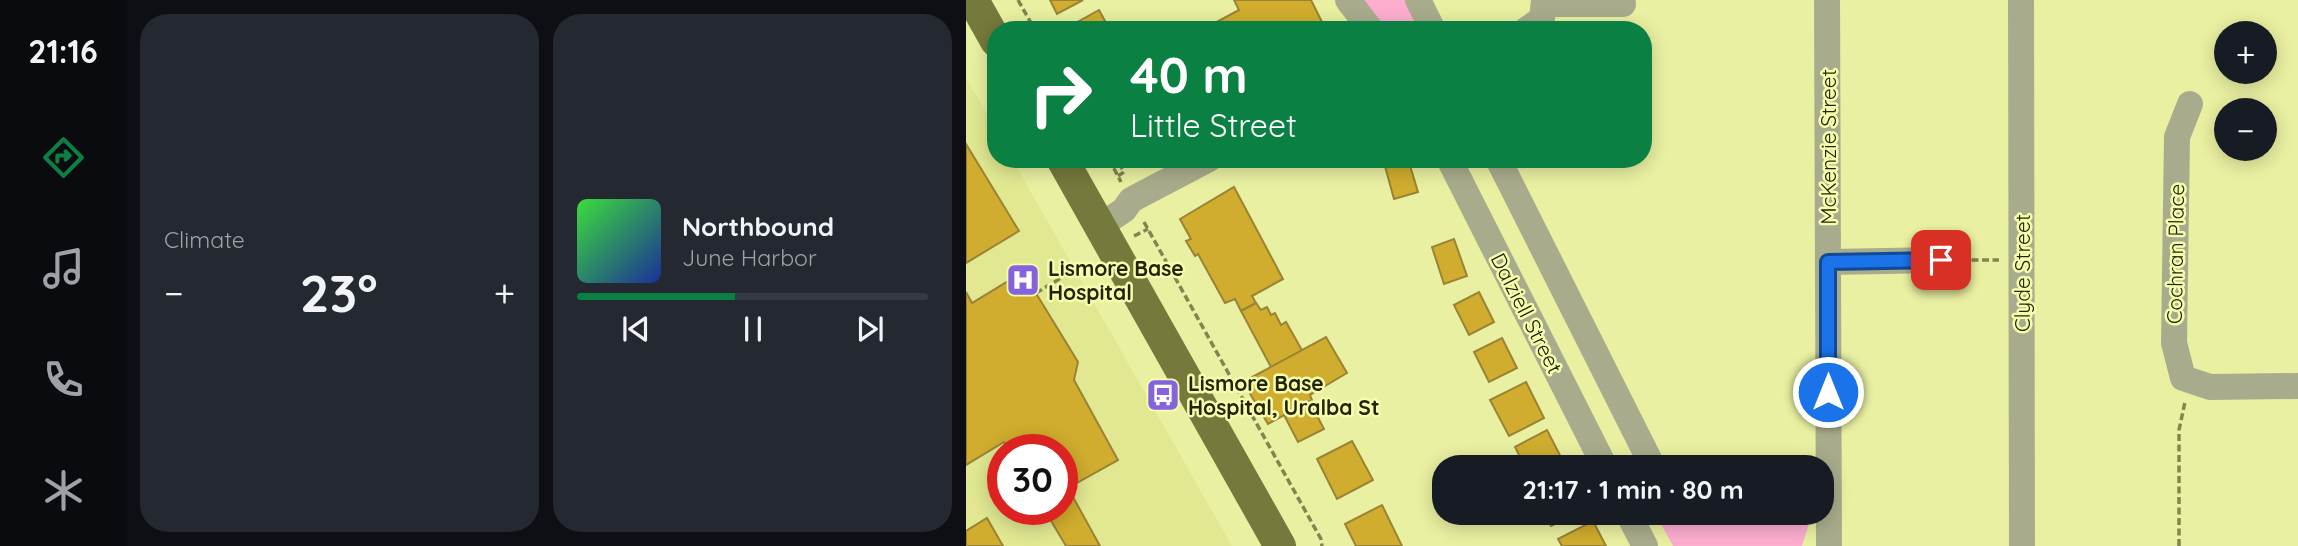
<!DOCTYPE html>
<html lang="en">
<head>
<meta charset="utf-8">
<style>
	body { margin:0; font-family:Quicksand,sans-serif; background:#242831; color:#f1f3f6; height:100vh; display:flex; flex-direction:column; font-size:26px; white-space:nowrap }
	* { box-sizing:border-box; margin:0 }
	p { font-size:23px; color:#9ea1a6 }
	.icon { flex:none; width:38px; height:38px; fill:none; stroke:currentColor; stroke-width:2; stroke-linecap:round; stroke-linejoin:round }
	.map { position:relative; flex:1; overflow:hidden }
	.side { display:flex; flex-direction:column; gap:14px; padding:14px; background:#0d0f14; width:840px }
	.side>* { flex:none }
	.guide { position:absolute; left:21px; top:21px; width:665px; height:147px; border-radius:28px; box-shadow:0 4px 18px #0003; background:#0b8043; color:#fff; overflow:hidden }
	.buttons { position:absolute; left:1248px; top:21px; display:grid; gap:14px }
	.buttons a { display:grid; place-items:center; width:63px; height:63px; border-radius:50%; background:#171b24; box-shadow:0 4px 18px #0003; font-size:35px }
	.speed { position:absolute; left:21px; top:434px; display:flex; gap:14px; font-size:35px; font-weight:700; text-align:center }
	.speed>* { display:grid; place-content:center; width:91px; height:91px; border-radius:50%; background:#171b24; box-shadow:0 4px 18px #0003; line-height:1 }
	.speed .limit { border:10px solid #d22; background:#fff; color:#111 }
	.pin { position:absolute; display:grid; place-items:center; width:60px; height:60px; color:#fff; margin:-30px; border-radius:14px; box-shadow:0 4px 10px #0006 }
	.me { position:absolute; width:77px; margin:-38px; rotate:0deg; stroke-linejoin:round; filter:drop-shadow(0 0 5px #0008) }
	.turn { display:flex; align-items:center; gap:24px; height:147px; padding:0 28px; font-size:32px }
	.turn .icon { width:91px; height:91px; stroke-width:2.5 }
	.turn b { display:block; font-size:49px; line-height:60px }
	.big { font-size:52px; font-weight:800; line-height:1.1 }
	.side .tile { flex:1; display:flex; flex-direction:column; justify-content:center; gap:10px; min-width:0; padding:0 24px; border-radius:28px; background:#242831 }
	.song { display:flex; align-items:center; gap:21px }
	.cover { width:84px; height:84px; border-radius:10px; background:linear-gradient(135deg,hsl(120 70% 55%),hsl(230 70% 35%)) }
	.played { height:7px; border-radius:4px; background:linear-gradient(90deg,#0b8043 45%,#363941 45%) }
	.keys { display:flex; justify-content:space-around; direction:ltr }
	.heat { display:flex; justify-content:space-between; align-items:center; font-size:38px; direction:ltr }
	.side .tiles { flex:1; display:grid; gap:14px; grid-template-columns:repeat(2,1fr) }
	.trip { position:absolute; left:466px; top:455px; width:402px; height:70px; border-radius:28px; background:#171b24; box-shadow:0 4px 18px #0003; font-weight:800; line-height:70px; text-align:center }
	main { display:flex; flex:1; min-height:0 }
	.dock { display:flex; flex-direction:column; width:126px; justify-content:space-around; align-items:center; background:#090b0e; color:#9ea1a6 }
	.dock .icon { width:49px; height:49px }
	.dock .current { color:#0b8043 }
	.dock b { font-size:32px; color:#f1f3f6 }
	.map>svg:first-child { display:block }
	.built { fill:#e1e891; fill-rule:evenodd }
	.green { fill:#fdaecf }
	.building { fill:#d0ad2e; stroke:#9a8335; stroke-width:2 }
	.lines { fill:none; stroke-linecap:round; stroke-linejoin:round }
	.path { stroke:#81864f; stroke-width:3.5; stroke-dasharray:7 3.5; stroke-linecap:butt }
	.minor { stroke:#a9ac8c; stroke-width:26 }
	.major { stroke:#75793b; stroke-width:32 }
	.route-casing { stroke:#114b97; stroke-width:18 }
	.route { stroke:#1a73e8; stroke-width:12 }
	.labels { text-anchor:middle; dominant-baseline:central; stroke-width:5; stroke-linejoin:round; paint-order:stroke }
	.street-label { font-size:21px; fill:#222404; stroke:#f6feae }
	.poi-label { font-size:21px; font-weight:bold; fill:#222404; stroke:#f6feae; text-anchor:start }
</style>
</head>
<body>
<main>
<nav class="dock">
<b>21:16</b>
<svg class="icon current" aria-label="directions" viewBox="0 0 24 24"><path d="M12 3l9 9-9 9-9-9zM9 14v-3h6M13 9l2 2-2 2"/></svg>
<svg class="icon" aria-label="music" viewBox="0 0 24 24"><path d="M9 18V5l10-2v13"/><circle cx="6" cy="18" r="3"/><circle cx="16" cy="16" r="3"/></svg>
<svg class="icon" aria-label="phone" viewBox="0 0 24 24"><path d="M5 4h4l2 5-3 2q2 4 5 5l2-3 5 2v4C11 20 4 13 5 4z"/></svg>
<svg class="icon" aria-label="climate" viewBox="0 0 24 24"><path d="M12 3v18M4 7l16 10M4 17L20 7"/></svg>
</nav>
<section class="side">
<div class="tiles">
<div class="tile"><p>Climate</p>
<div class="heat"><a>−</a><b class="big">23°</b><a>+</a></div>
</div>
<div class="tile">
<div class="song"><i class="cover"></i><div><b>Northbound</b><p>June Harbor</p></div></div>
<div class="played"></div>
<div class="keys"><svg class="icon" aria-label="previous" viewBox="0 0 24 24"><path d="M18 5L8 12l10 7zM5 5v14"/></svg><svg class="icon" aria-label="pause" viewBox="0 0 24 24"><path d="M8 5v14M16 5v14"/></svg><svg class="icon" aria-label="next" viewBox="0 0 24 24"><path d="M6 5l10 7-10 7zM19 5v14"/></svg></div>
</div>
</div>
</section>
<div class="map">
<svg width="1332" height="546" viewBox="0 0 1332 546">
	<rect width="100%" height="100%" fill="#e9f0a1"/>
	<!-- built -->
	<path class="built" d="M0,78L30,130V159H46L266,546H0ZM37,450H96V509H37Z"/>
	<!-- green -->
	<g class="green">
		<path d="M392,0H441L455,30H414Z"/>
		<path d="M689,513H833L844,520L836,546H707Z"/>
	</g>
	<!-- building -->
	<g class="building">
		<path d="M84,0H117L91,14Z"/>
		<path d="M268,0H345L360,30H247L245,25L273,10Z"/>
		<path d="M133,10L144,30H111L108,24Z"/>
		<path d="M0,144L53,231L0,263Z"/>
		<path d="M417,159H442L452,192L428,199Z"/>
		<path d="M268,187L317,279L286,296L290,303L275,311L269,299L259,303L232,254L229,256L220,241L225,239L214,219Z"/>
		<path d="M488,239L501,276L478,284L466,247Z"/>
		<path d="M57,272L112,362L108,380L152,460L102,488L134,546H100L78,509H96V450H43L38,442L0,465V292L6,303Z"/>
		<path d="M513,292L528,322L503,335L488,305Z"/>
		<path d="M290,303L295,310L301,307L305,315L309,313L315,325L320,322L337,352L306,369L275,311Z"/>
		<path d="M360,337L381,373L344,395L346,400L302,424L277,382Z"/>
		<path d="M536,338L551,368L523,382L508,352Z"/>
		<path d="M560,382L578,418L543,436L524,400Z"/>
		<path d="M345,404L358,429L332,442L319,417Z"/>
		<path d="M581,430L599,465L559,467L549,447Z"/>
		<path d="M386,441L407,480L371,499L351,459Z"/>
		<path d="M416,505L436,546H390L379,524Z"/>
		<path d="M578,513H612L585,526Z"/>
		<path d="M21,518L37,546H0V531Z"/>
		<path d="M627,521L640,546H596L592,539Z"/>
	</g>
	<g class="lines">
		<!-- path -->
		<g class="path">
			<path d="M52,0L69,30"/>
			<path d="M143,159L155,182"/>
			<path d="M152,176L158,172L154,165L164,159"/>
			<path d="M178,222L355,539L356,546"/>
			<path d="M168,236L182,229"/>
			<path d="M995,260H1033"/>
			<path d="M70,293L105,272"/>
			<path d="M1213,546V430L1219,402"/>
		</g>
		<!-- minor -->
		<g class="minor">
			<path d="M382,0L405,30"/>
			<path d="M452,0L467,30"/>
			<path d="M861,0L863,546"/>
			<path d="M1055,0L1056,546"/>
			<path d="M578,4H657"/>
			<path d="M560,30L576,19L578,0"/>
			<path d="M1224,104L1211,137L1208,343L1217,378L1244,387L1332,386"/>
			<path d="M483,159L639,467"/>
			<path d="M532,159L687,467"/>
			<path d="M134,226L158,210L165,200L243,159"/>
			<path d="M862,262L975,260"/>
			<path d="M662,513L679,546"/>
		</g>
		<!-- major -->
		<g class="major">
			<path d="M7,0L30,41"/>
			<path d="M96,159L314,546"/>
		</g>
	</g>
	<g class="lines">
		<defs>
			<path id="route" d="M862,392V262L975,260"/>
		</defs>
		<!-- route casing -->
		<use href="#route" class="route-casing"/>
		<!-- route -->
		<use href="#route" class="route"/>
	</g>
	<!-- icons -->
	<defs>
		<symbol id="hospital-square" viewBox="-11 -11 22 22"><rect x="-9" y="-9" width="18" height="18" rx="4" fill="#8563de" stroke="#f6feae"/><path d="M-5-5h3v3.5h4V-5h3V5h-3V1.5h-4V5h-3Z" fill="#fff"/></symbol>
		<symbol id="bus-square" viewBox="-11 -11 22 22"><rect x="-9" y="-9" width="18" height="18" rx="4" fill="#8563de" stroke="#f6feae"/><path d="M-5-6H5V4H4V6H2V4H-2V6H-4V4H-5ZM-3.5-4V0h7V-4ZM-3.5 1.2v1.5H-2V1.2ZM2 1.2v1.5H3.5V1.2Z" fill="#fff"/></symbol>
	</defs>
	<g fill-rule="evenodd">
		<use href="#hospital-square" x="38" y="261" width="38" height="38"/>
		<use href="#bus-square" x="178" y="376" width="38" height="38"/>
	</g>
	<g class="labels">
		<!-- street labels -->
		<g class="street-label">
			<text transform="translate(862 147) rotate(-90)">McKenzie Street</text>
			<text transform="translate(1209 254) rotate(-89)">Cochran Place</text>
			<text transform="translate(1056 273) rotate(-90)">Clyde Street</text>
			<text transform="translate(561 313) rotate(63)">Dalziell Street</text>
		</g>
		<!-- poi labels -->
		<g class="poi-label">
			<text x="82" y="268">Lismore Base<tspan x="82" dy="24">Hospital</tspan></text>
			<text x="222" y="383">Lismore Base<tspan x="222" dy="24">Hospital, Uralba St</tspan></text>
		</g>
	</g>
</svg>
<div class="buttons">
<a>+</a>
<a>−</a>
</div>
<div class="speed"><div class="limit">30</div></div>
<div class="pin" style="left:975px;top:260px;background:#d93025"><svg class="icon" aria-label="arrive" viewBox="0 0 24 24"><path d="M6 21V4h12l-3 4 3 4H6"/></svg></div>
<svg class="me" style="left:862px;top:392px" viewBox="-20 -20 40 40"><circle r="17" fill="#1a73e8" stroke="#fff" stroke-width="3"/><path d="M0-11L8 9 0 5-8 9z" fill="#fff"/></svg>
<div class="trip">21:17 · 1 min · 80 m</div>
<div class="guide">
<div class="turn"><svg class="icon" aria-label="right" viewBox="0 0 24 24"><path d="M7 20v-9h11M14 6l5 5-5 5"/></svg><div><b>40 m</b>Little Street</div></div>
</div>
</div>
</main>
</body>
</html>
